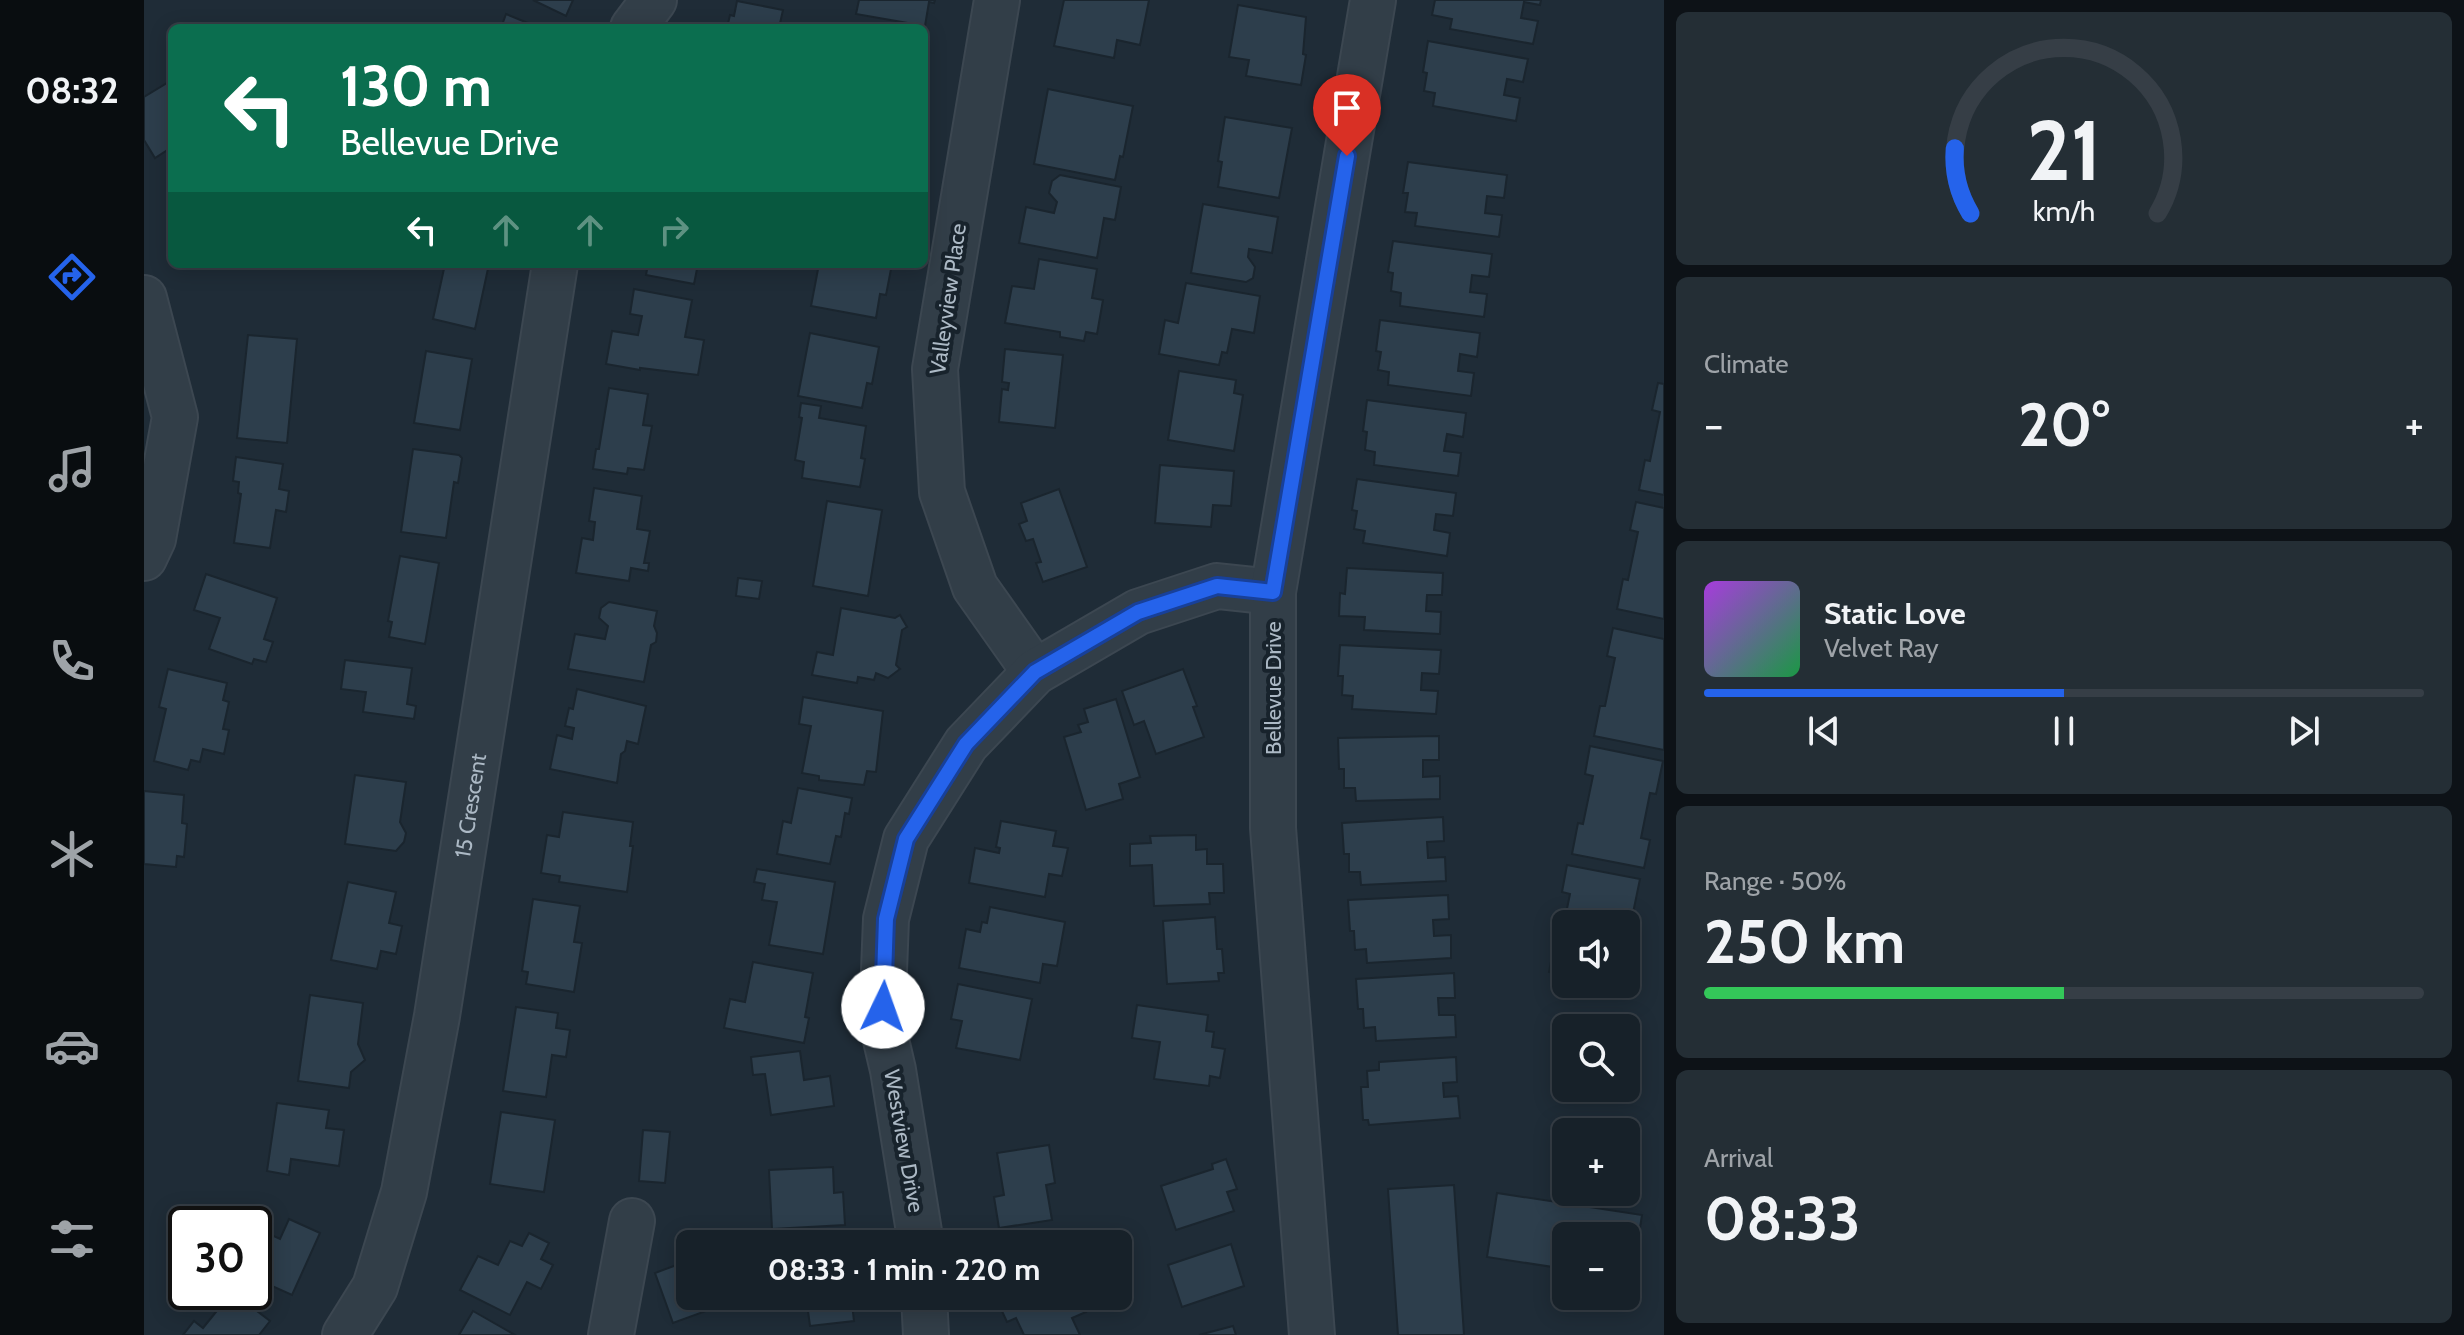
<!DOCTYPE html>
<html lang="en">
<head>
<meta charset="utf-8">
<style>
	body { margin:0; font-family:Cabin,sans-serif; background:#242e35; color:#f1f3f6; height:100vh; display:flex; flex-direction:column; font-size:30px; white-space:nowrap }
	* { box-sizing:border-box; margin:0 }
	p { font-size:26px; color:#9ea3a8 }
	.icon { flex:none; width:44px; height:44px; fill:none; stroke:currentColor; stroke-width:2; stroke-linecap:round; stroke-linejoin:round }
	.map { position:relative; flex:1; overflow:hidden }
	.panel { display:flex; flex-direction:column; gap:12px; padding:12px; background:#0d1217; width:800px }
	.panel>* { flex:none }
	.banner { position:absolute; left:24px; top:24px; width:760px; height:244px; border-radius:12px; box-shadow:0 4px 20px #0003,0 0 0 2px #363e46; background:#0b6e4f; color:#fff; overflow:hidden }
	.controls { position:absolute; left:1408px; top:910px; display:grid; gap:16px }
	.controls a { display:grid; place-items:center; width:88px; height:88px; border-radius:12px; background:#172129; box-shadow:0 4px 20px #0003,0 0 0 2px #363e46; font-size:40px }
	.speed { position:absolute; left:24px; top:1206px; display:flex; gap:16px; font-size:40px; font-weight:700; text-align:center }
	.speed>* { display:grid; place-content:center; width:104px; height:104px; border-radius:50%; background:#172129; box-shadow:0 4px 20px #0003,0 0 0 2px #363e46; line-height:1 }
	.speed .limit { border:4px solid #111; border-radius:12px; background:#fff; color:#111 }
	.pin { position:absolute; display:grid; place-items:center; width:68px; height:68px; color:#fff; margin:-82px -34px; border-radius:50% 50% 50% 0; rotate:-45deg; box-shadow:0 0 8px #0007 }
	.pin .icon { rotate:45deg }
	.me { position:absolute; width:88px; margin:-44px; rotate:3deg; stroke-linejoin:round; filter:drop-shadow(0 0 6px #0008) }
	.turn { display:flex; align-items:center; gap:28px; height:168px; padding:0 40px; font-size:36px }
	.turn .icon { width:104px; height:104px; stroke-width:2.5 }
	.turn b { display:block; font-size:56px; line-height:68px }
	.lanes { display:flex; align-items:center; height:76px; padding:0 40px; background:#0003; justify-content:center; gap:40px; direction:ltr }
	.lanes .off { opacity:.35 }
	.big { font-size:60px; font-weight:700; line-height:1.1 }
	.panel .card { flex:1; display:flex; flex-direction:column; justify-content:center; gap:12px; min-width:0; padding:0 28px; border-radius:12px; background:#242e35 }
	.panel .dial { align-items:center; gap:0 }
	.dial svg { height:208px; overflow:visible; fill:none; stroke:#363e46; stroke-width:7; stroke-linecap:round; text-anchor:middle }
	.dial text { fill:#f1f3f6; stroke:none }
	.song { display:flex; align-items:center; gap:24px }
	.cover { width:96px; height:96px; border-radius:12px; background:linear-gradient(135deg,hsl(280 70% 55%),hsl(140 70% 35%)) }
	.played { height:8px; border-radius:4px; background:linear-gradient(90deg,#2563eb 50%,#363e46 50%) }
	.keys { display:flex; justify-content:space-around; direction:ltr }
	.heat { display:flex; justify-content:space-between; align-items:center; font-size:44px; direction:ltr }
	.charge { height:12px; border-radius:6px; background:linear-gradient(90deg,#34c759 50%,#363e46 0) }
	.trip { position:absolute; left:532px; top:1230px; width:456px; height:80px; border-radius:12px; background:#172129; box-shadow:0 4px 20px #0003,0 0 0 2px #363e46; font-weight:700; line-height:80px; text-align:center }
	main { display:flex; flex:1; min-height:0 }
	.menu { display:flex; flex-direction:column; width:144px; justify-content:space-around; align-items:center; background:#090d10; color:#9ea3a8 }
	.menu .icon { width:56px; height:56px }
	.menu .on { color:#2563eb }
	.menu b { font-size:36px; color:#f1f3f6 }
	.map>svg:first-child { display:block }
	.building { fill:#2d3e4c; stroke:#1a252e; stroke-width:2 }
	.lines { fill:none; stroke-linecap:round; stroke-linejoin:round }
	.minor-casing { stroke:#3c4751; stroke-width:48 }
	.minor { stroke:#323e48; stroke-width:44 }
	.route-casing { stroke:#184099; stroke-width:20 }
	.route { stroke:#2563eb; stroke-width:14 }
	.labels { text-anchor:middle; dominant-baseline:central; stroke-width:8; stroke-linejoin:round; paint-order:stroke }
	.street-label { font-size:22px; fill:#acb9c5; stroke:#18232c }
</style>
</head>
<body>
<main>
<nav class="menu">
<b>08:32</b>
<svg class="icon on" aria-label="directions" viewBox="0 0 24 24"><path d="M12 3l9 9-9 9-9-9zM9 14v-3h6M13 9l2 2-2 2"/></svg>
<svg class="icon" aria-label="music" viewBox="0 0 24 24"><path d="M9 18V5l10-2v13"/><circle cx="6" cy="18" r="3"/><circle cx="16" cy="16" r="3"/></svg>
<svg class="icon" aria-label="phone" viewBox="0 0 24 24"><path d="M5 4h4l2 5-3 2q2 4 5 5l2-3 5 2v4C11 20 4 13 5 4z"/></svg>
<svg class="icon" aria-label="climate" viewBox="0 0 24 24"><path d="M12 3v18M4 7l16 10M4 17L20 7"/></svg>
<svg class="icon" aria-label="car" viewBox="0 0 24 24"><path d="M5 17H2v-5l4-1 3-4h7l3 4 3 1v5h-3M9 17h6M6 11h13"/><circle cx="7" cy="17" r="2"/><circle cx="17" cy="17" r="2"/></svg>
<svg class="icon" aria-label="filters" viewBox="0 0 24 24"><path d="M4 7h16M4 17h16"/><circle cx="9" cy="7" r="2"/><circle cx="15" cy="17" r="2"/></svg>
</nav>
<div class="map">
<svg width="1520" height="1335" viewBox="0 0 1520 1335">
	<rect width="100%" height="100%" fill="#1f2c37"/>
	<!-- building -->
	<g class="building">
		<path d="M389,0H429L422,16Z"/>
		<path d="M715,0H791L790,3L785,2L781,26L712,14Z"/>
		<path d="M920,0H1005L996,45L973,40L970,58L910,46Z"/>
		<path d="M1291,0H1397L1396,5L1380,2L1377,18L1394,21L1389,44L1306,29L1308,19L1288,15Z"/>
		<path d="M593,1L639,10L635,28H583L586,15L590,16Z"/>
		<path d="M1094,5L1162,17L1159,54L1162,55L1157,85L1102,76L1105,60L1085,57Z"/>
		<path d="M362,14L396,28H357Z"/>
		<path d="M1284,41L1384,59L1379,82L1363,79L1360,95L1376,98L1372,121L1289,106L1291,93L1280,91L1283,73L1279,72Z"/>
		<path d="M28,80V147L11,158L0,140V97Z"/>
		<path d="M904,89L989,106L979,157L976,156L971,180L890,164Z"/>
		<path d="M1081,117L1148,128L1135,198L1074,187L1078,162L1074,161Z"/>
		<path d="M1264,162L1363,175L1360,198L1343,196L1341,213L1358,215L1355,237L1271,226L1273,213L1261,212L1264,193H1259Z"/>
		<path d="M916,175L977,187L971,220L960,218L953,258L875,243L882,207L910,213L913,202L905,193L908,181Z"/>
		<path d="M1059,204L1134,217L1128,253L1105,249L1104,257L1111,267L1109,278L1102,282L1047,273Z"/>
		<path d="M1249,241L1348,254L1345,277L1328,275L1326,292L1343,294L1340,317L1256,306L1257,293L1247,291L1249,273L1244,272Z"/>
		<path d="M895,259L953,269L948,298L959,300L953,334L942,332L940,341L916,337V332L861,323L868,286L890,289Z"/>
		<path d="M301,264H345L331,329L289,319Z"/>
		<path d="M504,264H554L550,284L502,275Z"/>
		<path d="M675,264H748L742,295L736,294L732,318L667,306Z"/>
		<path d="M1042,283L1116,296L1110,333L1088,329L1083,353L1078,352L1075,365L1015,354L1021,320L1034,323Z"/>
		<path d="M490,289L548,300L541,337L560,340L554,375L496,368V370L462,364L468,331L494,335L498,316L486,314Z"/>
		<path d="M1236,320L1336,333L1333,357L1316,354L1314,371L1330,373L1327,396L1244,385L1245,372L1234,370L1237,352L1232,351Z"/>
		<path d="M666,333L735,347L728,384L723,383L718,408L654,396Z"/>
		<path d="M104,335L153,339L143,443L93,438Z"/>
		<path d="M861,349L919,355L911,428L855,422L858,389L864,390L865,383L858,382Z"/>
		<path d="M282,351L328,359L316,430L270,423Z"/>
		<path d="M1035,371L1092,380L1090,393L1099,395L1090,451L1024,440Z"/>
		<path d="M1514,383L1520,384V495L1495,490L1501,460L1506,461L1516,412L1508,410Z"/>
		<path d="M465,388L504,394L499,425L508,426L500,470L484,468L483,474L449,469L452,449H455Z"/>
		<path d="M1223,400L1322,413L1319,437L1303,434L1300,451L1317,453L1314,476L1230,465L1231,452L1221,450L1223,432L1219,431Z"/>
		<path d="M657,403L677,406L675,418L722,426L717,458L721,459L716,487L658,478L660,462L651,460L658,418L655,417Z"/>
		<path d="M269,449L315,455L318,458L314,483L310,482L302,538L257,532Z"/>
		<path d="M92,457L139,464L135,489L145,491L142,512L132,510L126,548L90,543L97,494L94,493L95,482L89,481Z"/>
		<path d="M1016,465L1090,471L1087,506L1069,505L1067,527L1011,523Z"/>
		<path d="M1213,479L1312,493L1309,516L1292,514L1290,530L1306,533L1303,556L1219,543L1221,531L1210,529L1213,511L1208,510Z"/>
		<path d="M450,488L498,496L493,529L506,531L500,563H505L504,571L487,568L485,581L432,573L438,538L449,540L451,522L445,521Z"/>
		<path d="M915,489L943,567L899,582L892,563L897,562L889,539L882,541L875,524L883,521L877,503Z"/>
		<path d="M683,501L738,510L724,596L669,586Z"/>
		<path d="M1492,502L1520,508V619L1473,609L1479,579L1484,580L1494,532L1486,530Z"/>
		<path d="M256,556L295,563L281,644L245,637L248,622L244,621Z"/>
		<path d="M1203,568L1299,573L1298,595H1283L1282,611L1297,612L1296,634L1220,630L1221,617L1195,616L1196,593L1201,594Z"/>
		<path d="M62,574L133,598L120,639L129,642L122,662L110,659L108,664L65,649L76,618L50,610Z"/>
		<path d="M594,578L618,581L615,599L592,596Z"/>
		<path d="M465,602L513,611L510,626L513,633L512,642L507,645L500,682L424,669L431,634L461,639L464,626L455,618L457,608Z"/>
		<path d="M697,608L751,618L756,615L763,627L758,630L752,665L756,669L744,678L732,673L730,680L714,677L713,683L668,675L673,652L689,655Z"/>
		<path d="M1469,628L1520,639V750L1450,736L1456,706H1461L1471,658L1463,656Z"/>
		<path d="M1196,645L1297,650L1295,674L1278,673L1277,690L1294,691L1292,714L1208,709L1209,696L1198,695L1199,676H1194Z"/>
		<path d="M201,660L268,668L263,704L272,706L270,719L219,712L222,692L197,689Z"/>
		<path d="M24,669L83,683L79,700L85,702L79,729L85,730L80,754L59,749L56,762L47,760L44,770L10,761L22,709L15,707Z"/>
		<path d="M1039,669L1053,706L1049,707L1060,737L1012,754L1000,721L990,725L978,691Z"/>
		<path d="M433,689L502,706L494,744L483,741L481,751L477,754L473,783L406,769L413,735L428,739L430,728L421,726L425,708L429,709Z"/>
		<path d="M659,697L739,711L732,772L723,771L720,785L675,780V776L658,773L667,726L655,724Z"/>
		<path d="M972,699L996,777L975,784L979,799L942,810L920,737L937,732L934,725L944,722L940,709Z"/>
		<path d="M1295,736V760H1279V777L1296,776V799L1212,801L1211,788H1200V769H1195L1194,738Z"/>
		<path d="M1446,746L1519,761L1512,794L1506,793L1497,838L1506,840L1500,868L1428,854L1434,823L1439,824L1449,776L1441,774Z"/>
		<path d="M211,775L262,782L256,822L262,833L260,842L252,851L201,844Z"/>
		<path d="M654,788L708,798L705,814L701,813L697,837L692,836L686,864L633,854L639,821L647,823Z"/>
		<path d="M0,791L40,795L38,823L43,824L40,857L33,856L32,867L0,864Z"/>
		<path d="M419,812L489,822L486,846H489L483,892L415,882L416,876L397,873L403,835L415,837Z"/>
		<path d="M1299,817L1300,841L1283,842L1284,858L1301,857L1302,881L1217,885L1216,872H1205V854H1200L1198,823Z"/>
		<path d="M857,821L912,831L909,846L924,848L918,876L905,874L901,897L825,883L831,848L855,853L856,848L852,847Z"/>
		<path d="M1052,835V850L1063,849V864H1079L1080,893H1065L1066,904L1010,906L1008,865L986,866V844L1007,843L1006,836Z"/>
		<path d="M1423,865L1496,879L1489,913L1483,911L1480,924H1422V975L1405,972L1411,942L1416,943L1426,894L1418,892Z"/>
		<path d="M613,869L691,882L679,954L625,945L633,902L618,900L621,884L610,882Z"/>
		<path d="M204,882L252,892L245,923L258,926L252,954L237,951L233,969L187,960Z"/>
		<path d="M1304,895L1305,919L1289,920L1290,936L1307,935V958L1223,963L1222,949L1211,950L1210,931H1206L1204,900Z"/>
		<path d="M389,899L436,906L430,942L438,943L430,992L382,984L384,972L378,971Z"/>
		<path d="M846,907L921,922L913,966L899,964L896,983L815,968L822,929L836,932L838,922L843,923Z"/>
		<path d="M1071,917L1073,949H1078L1080,973H1074L1075,981L1023,984L1019,921Z"/>
		<path d="M609,962L669,973L661,1017L665,1018L660,1043L580,1028L586,999L601,1002Z"/>
		<path d="M1310,973L1311,998H1294L1295,1015H1311L1312,1037L1232,1041L1231,1027L1220,1028L1219,1009H1214L1212,979Z"/>
		<path d="M814,984L888,999L876,1060L812,1048L818,1021L807,1019Z"/>
		<path d="M166,995L219,1003L214,1044L221,1060L207,1072L205,1088L154,1081Z"/>
		<path d="M993,1005L1064,1015L1062,1031L1070,1032L1068,1047L1081,1049L1076,1078L1066,1076L1065,1086L1010,1079L1016,1042L988,1038Z"/>
		<path d="M372,1007L414,1013L412,1028L426,1030L422,1057L408,1055L402,1097L359,1091Z"/>
		<path d="M656,1051L660,1080L686,1076L690,1106L627,1115L621,1074L609,1075L607,1057Z"/>
		<path d="M1312,1057L1313,1082L1299,1083L1300,1097L1314,1096L1316,1118L1225,1125L1224,1120H1219L1217,1087H1224L1223,1071L1235,1070V1062Z"/>
		<path d="M133,1103L185,1110L182,1128L200,1130L195,1166L147,1159L145,1175L123,1171Z"/>
		<path d="M357,1112L411,1120L400,1192L346,1184Z"/>
		<path d="M499,1130L526,1132L521,1183L495,1181Z"/>
		<path d="M905,1145L911,1183L902,1185L908,1220L855,1228L850,1197L860,1195L853,1153Z"/>
		<path d="M1082,1159L1093,1189L1083,1192L1090,1211L1032,1230L1017,1186L1069,1169L1068,1164Z"/>
		<path d="M689,1167L690,1193L699,1192L701,1225L628,1229L625,1170Z"/>
		<path d="M1310,1185L1320,1335H1254L1244,1189Z"/>
		<path d="M1353,1193L1498,1215L1488,1279H1482V1236H1422V1269L1343,1257Z"/>
		<path d="M145,1219L176,1233L148,1295L110,1278V1227L136,1239Z"/>
		<path d="M385,1233L405,1243L397,1259L409,1265L397,1289L383,1282L366,1315L316,1290L334,1256L354,1265L366,1241L378,1246Z"/>
		<path d="M1087,1244L1100,1286L1038,1307L1024,1265Z"/>
		<path d="M546,1260V1296H569L573,1307L529,1323L511,1273Z"/>
		<path d="M88,1292L126,1321L115,1335H39L50,1321L59,1328Z"/>
		<path d="M662,1296H707L710,1321L666,1326Z"/>
		<path d="M851,1296H935L942,1312L928,1318L936,1335H880L872,1318L863,1322Z"/>
		<path d="M329,1311L371,1335H315Z"/>
		<path d="M1089,1326L1092,1335H1055Z"/>
	</g>
	<g class="lines">
		<defs>
			<g id="minor">
				<path d="M853,0L791,369L798,492L831,587L891,672"/>
				<path d="M489,28L510,0"/>
				<path d="M0,298L31,417L9,539L0,558"/>
				<path d="M777,1244L749,1070L738,1023L742,919L762,839L822,744L891,672L994,612L1073,586L1129,592"/>
				<path d="M780,1296L782,1335"/>
				<path id="s1" d="M201,1335L231,1287L260,1192L293,1016L411,264"/>
				<path d="M467,1335L488,1221"/>
				<path d="M1168,1335L1129,828V592L1229,0"/>
			</g>
		</defs>
		<!-- minor casing -->
		<use href="#minor" class="minor-casing"/>
		<!-- minor -->
		<use href="#minor" class="minor"/>
	</g>
	<g class="lines">
		<defs>
			<path id="route" d="M739,1007L742,919L762,839L822,744L891,672L994,612L1073,586L1129,592L1203,156"/>
		</defs>
		<!-- route casing -->
		<use href="#route" class="route-casing"/>
		<!-- route -->
		<use href="#route" class="route"/>
	</g>
	<g class="labels">
		<!-- street labels -->
		<g class="street-label">
			<text transform="translate(804 299) rotate(-82)">Valleyview Place</text>
			<text transform="translate(1129 688) rotate(-90)">Bellevue Drive</text>
			<text stroke="none"><textPath href="#s1" startOffset="548">15 Crescent</textPath></text>
			<text transform="translate(760 1141) rotate(80)">Westview Drive</text>
		</g>
	</g>
</svg>
<div class="controls">
<a><svg class="icon" aria-label="sound" viewBox="0 0 24 24"><path d="M4 9h4l5-4v14l-5-4H4zM17 9q2 3 0 6"/></svg></a>
<a><svg class="icon" aria-label="search" viewBox="0 0 24 24"><circle cx="10" cy="10" r="6"/><path d="M15 15l6 6"/></svg></a>
<a>+</a>
<a>−</a>
</div>
<div class="speed"><div class="limit">30</div></div>
<div class="pin" style="left:1203px;top:156px;background:#d93025"><svg class="icon" aria-label="arrive" viewBox="0 0 24 24"><path d="M6 21V4h12l-3 4 3 4H6"/></svg></div>
<svg class="me" style="left:739px;top:1007px" viewBox="-20 -20 40 40"><circle r="19" fill="#fff"/><path d="M0-13L10 11 0 6-10 11z" fill="#2563eb"/></svg>
<div class="trip">08:33 · 1 min · 220 m</div>
<div class="banner">
<div class="turn"><svg class="icon" aria-label="left" viewBox="0 0 24 24"><path d="M17 20v-9H6M10 6l-5 5 5 5"/></svg><div><b>130 m</b>Bellevue Drive</div></div>
<div class="lanes"><svg class="icon" aria-label="left" viewBox="0 0 24 24"><path d="M17 20v-9H6M10 6l-5 5 5 5"/></svg><svg class="icon off" aria-label="ahead" viewBox="0 0 24 24"><path d="M12 20V5M6 11l6-6 6 6"/></svg><svg class="icon off" aria-label="ahead" viewBox="0 0 24 24"><path d="M12 20V5M6 11l6-6 6 6"/></svg><svg class="icon off" aria-label="right" viewBox="0 0 24 24"><path d="M7 20v-9h11M14 6l5 5-5 5"/></svg></div>
</div>
</div>
<section class="panel">
<div class="card dial"><svg viewBox="0 0 100 80">
<path d="M14 69A42 42 0 1 1 86 69"/>
<path d="M14 69A42 42 0 0 1 8 44" stroke="#2563eb"/>
<text x="50" y="56" font-size="32" font-weight="700">21</text>
<text x="50" y="72" font-size="11">km/h</text>
</svg></div>
<div class="card"><p>Climate</p>
<div class="heat"><a>−</a><b class="big">20°</b><a>+</a></div>
</div>
<div class="card">
<div class="song"><i class="cover"></i><div><b>Static Love</b><p>Velvet Ray</p></div></div>
<div class="played"></div>
<div class="keys"><svg class="icon" aria-label="previous" viewBox="0 0 24 24"><path d="M18 5L8 12l10 7zM5 5v14"/></svg><svg class="icon" aria-label="pause" viewBox="0 0 24 24"><path d="M8 5v14M16 5v14"/></svg><svg class="icon" aria-label="next" viewBox="0 0 24 24"><path d="M6 5l10 7-10 7zM19 5v14"/></svg></div>
</div>
<div class="card"><p>Range · 50%</p><b class="big">250 km</b><div class="charge"></div></div>
<div class="card"><p>Arrival</p><b class="big">08:33</b></div>
</section>
</main>
</body>
</html>
